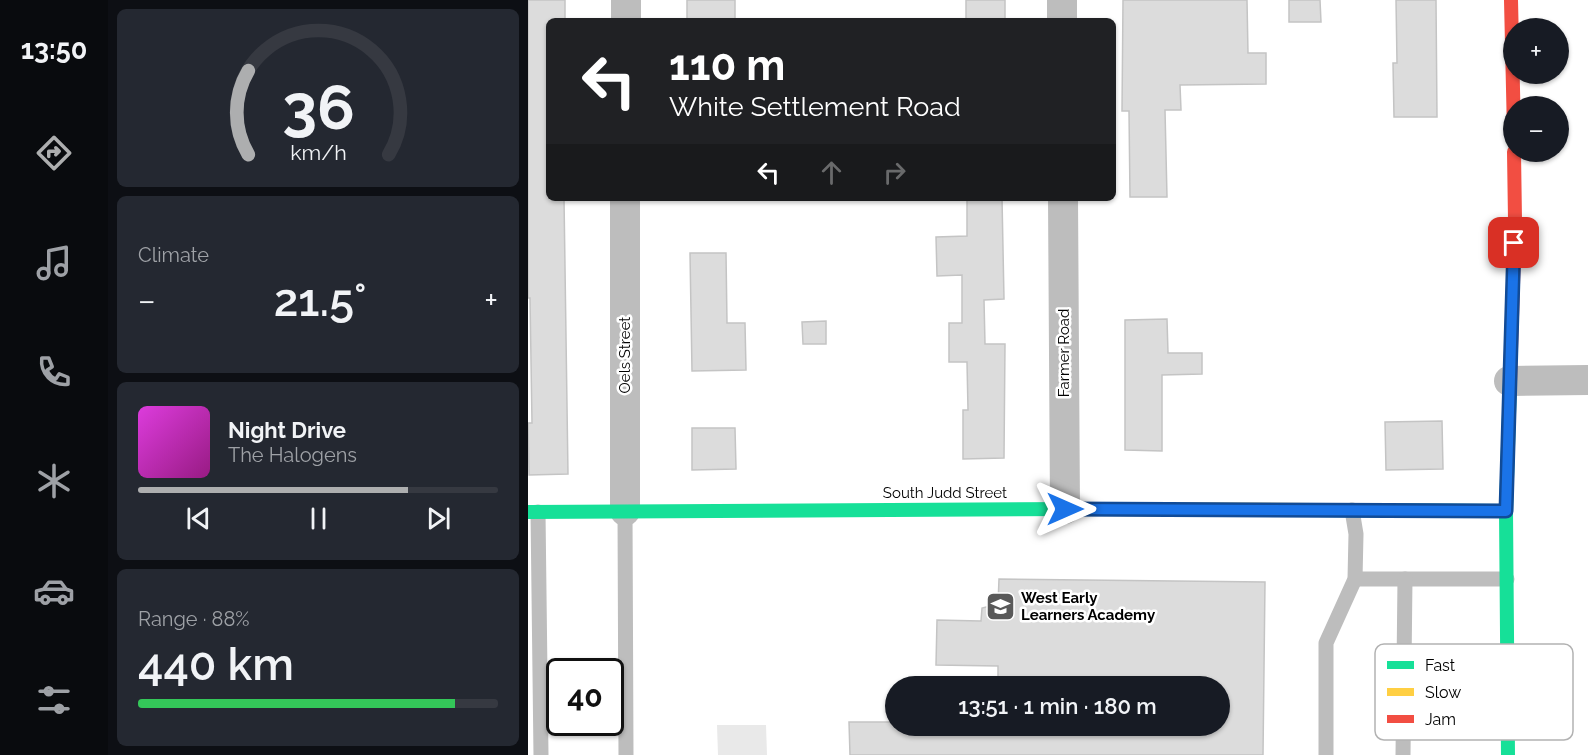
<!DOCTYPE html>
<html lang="en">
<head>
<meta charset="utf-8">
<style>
	body { margin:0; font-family:Raleway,sans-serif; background:#242831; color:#f1f3f6; height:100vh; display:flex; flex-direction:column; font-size:22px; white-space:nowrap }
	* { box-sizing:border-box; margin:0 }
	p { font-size:20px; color:#9ea1a6 }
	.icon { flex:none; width:33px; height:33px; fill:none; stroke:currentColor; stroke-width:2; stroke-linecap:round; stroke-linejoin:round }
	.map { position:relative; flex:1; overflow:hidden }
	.sheet { display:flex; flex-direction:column; gap:9px; padding:9px; background:#0d0f14; width:420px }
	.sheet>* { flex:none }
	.guide { position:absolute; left:18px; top:18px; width:570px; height:183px; border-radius:9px; box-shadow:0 2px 4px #0004; background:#202124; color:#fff; overflow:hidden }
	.controls { position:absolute; left:975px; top:18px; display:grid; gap:12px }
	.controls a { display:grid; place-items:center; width:66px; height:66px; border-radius:50%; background:#171b24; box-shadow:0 2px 4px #0004; font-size:30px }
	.speed { position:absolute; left:18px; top:658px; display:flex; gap:12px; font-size:30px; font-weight:700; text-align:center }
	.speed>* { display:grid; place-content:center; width:78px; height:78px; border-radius:50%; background:#171b24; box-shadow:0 2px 4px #0004; line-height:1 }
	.speed .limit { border:3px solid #111; border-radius:9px; background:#fff; color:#111 }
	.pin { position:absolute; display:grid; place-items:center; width:51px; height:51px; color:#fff; margin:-26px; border-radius:12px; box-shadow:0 3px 9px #0006 }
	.me { position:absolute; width:66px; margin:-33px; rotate:90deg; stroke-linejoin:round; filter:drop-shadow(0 0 4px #0008) }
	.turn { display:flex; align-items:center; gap:21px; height:126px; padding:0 24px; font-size:27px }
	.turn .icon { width:78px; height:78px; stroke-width:2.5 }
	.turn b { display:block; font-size:42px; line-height:51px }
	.lanes { display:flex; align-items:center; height:57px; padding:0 24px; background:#0003; justify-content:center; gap:30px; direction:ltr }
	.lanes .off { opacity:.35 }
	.big { font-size:45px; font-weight:600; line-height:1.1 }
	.sheet .widget { flex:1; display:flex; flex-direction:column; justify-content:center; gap:9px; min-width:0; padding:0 21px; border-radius:9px; background:#242831 }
	.sheet .dial { align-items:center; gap:0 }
	.dial svg { height:156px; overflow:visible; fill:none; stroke:#363941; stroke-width:7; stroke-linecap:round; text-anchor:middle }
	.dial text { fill:#f1f3f6; stroke:none }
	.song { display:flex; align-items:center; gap:18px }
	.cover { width:72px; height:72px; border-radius:9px; background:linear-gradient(135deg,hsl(300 70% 55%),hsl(310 70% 35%)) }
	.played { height:6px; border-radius:3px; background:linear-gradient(90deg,#adaeaf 75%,#363941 75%) }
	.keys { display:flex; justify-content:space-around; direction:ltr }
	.heat { display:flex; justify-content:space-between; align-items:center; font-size:33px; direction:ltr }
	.charge { height:9px; border-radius:4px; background:linear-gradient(90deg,#34c759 88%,#363941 0) }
	.trip { position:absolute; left:357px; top:676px; width:345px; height:60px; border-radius:30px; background:#171b24; box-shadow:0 2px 4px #0004; font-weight:600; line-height:60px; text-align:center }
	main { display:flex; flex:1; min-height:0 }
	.menu { display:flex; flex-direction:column; width:108px; justify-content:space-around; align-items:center; background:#090b0e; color:#9ea1a6 }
	.menu .icon { width:42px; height:42px }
	.menu .current { color:#adaeaf }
	.menu b { font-size:27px; color:#f1f3f6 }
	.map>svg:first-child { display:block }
	.green { fill:#e9e9e9 }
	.building { fill:#dcdcdc; stroke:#c4c4c4; stroke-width:1.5 }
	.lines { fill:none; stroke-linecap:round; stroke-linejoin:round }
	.lane { stroke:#bdbdbd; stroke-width:15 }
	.street { stroke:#bdbdbd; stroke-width:30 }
	.fast { stroke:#16e098; stroke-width:14 }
	.slow { stroke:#ffcf43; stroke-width:14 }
	.jam { stroke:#f24e42; stroke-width:14 }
	.route-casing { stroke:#114b97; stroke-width:15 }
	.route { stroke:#1a73e8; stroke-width:10 }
	.labels { text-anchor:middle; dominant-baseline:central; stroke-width:5; stroke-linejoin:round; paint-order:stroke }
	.street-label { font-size:15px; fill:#000; stroke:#fff }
	.poi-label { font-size:15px; font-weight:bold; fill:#000; stroke:#fff; text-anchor:start }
	.key { fill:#fff; stroke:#b2b2b2; stroke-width:1.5 }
	.key-label { font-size:16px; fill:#000 }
</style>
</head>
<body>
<main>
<nav class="menu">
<b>13:50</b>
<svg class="icon current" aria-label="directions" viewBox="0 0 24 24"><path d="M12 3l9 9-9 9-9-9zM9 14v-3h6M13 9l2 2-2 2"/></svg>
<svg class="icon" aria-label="music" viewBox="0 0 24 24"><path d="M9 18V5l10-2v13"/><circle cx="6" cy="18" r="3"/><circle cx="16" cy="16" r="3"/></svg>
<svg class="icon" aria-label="phone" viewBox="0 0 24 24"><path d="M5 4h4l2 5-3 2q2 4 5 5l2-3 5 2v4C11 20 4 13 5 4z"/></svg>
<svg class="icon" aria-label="climate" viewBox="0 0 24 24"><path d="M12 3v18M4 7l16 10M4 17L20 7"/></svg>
<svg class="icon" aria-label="car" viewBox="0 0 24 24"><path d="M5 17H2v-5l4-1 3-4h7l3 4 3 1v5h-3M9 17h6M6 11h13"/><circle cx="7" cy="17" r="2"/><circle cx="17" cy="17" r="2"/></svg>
<svg class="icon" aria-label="filters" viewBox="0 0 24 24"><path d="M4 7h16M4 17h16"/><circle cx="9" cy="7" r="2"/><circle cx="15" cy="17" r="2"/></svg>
</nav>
<section class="sheet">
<div class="widget dial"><svg viewBox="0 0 100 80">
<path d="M14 69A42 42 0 1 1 86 69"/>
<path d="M14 69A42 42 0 0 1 14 26" stroke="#adaeaf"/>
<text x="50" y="56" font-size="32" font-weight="700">36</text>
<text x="50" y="72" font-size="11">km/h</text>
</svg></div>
<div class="widget"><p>Climate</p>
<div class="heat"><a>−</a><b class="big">21.5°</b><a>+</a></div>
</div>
<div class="widget">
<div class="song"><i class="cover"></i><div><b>Night Drive</b><p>The Halogens</p></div></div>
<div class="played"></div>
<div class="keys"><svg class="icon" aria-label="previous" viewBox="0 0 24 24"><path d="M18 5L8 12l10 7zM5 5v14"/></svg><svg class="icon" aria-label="pause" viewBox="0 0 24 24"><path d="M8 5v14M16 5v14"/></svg><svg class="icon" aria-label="next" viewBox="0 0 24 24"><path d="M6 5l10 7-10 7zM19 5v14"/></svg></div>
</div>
<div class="widget"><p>Range · 88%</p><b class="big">440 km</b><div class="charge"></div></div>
</section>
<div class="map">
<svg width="1060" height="755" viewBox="0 0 1060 755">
	<rect width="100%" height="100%" fill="#fff"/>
	<!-- green -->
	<path class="green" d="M189,725H238L239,755H190Z"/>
	<!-- building -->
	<g class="building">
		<path d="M0,0H37V21H21V198H36L40,474L1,475L0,423H4L2,298H0Z"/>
		<rect x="159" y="0" width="48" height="21"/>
		<rect x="438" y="0" width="39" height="21"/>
		<path d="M595,0H719L720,53H738V84L652,85L653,110H637L639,197H602L601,111H594Z"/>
		<path d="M761,0H792L793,22H761Z"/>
		<path d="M868,0H908L909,117H866L865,63H869Z"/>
		<path d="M439,198H474L476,299L456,300L457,344H477L476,458L435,459V410H440L439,362H421V323H434V275L409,276L408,237L439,236Z"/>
		<path d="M162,253H198L199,323H217L218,370L164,371Z"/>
		<path d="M639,319L640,353H674V374L634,375V451L597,450V320Z"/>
		<path d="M298,321V344H275L274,322Z"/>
		<path d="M914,421L915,469L858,470L857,422Z"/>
		<path d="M164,428H207L208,469L164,470Z"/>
		<path d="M471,579L737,582L735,755H322L321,722H368V726H692V687H470V666L408,665L409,620L453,621L454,608L470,604Z"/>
	</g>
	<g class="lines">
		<!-- lane -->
		<g class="lane">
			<path d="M97,511L98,755"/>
			<path d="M10,512L13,755"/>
			<path d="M827,579H979"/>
			<path d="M798,755V643L827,579L828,534L824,510"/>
			<path d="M875,755L877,579"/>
		</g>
		<!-- street -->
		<g class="street">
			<path d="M534,0V21"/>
			<path d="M98,21V0"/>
			<path d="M535,198L537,509"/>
			<path d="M981,381L1060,380"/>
			<path d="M97,511V198"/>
		</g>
		<!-- fast -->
		<g class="fast">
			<path d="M786,510L978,511"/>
			<path d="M0,512L555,509"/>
			<path d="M980,755L978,511L982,382"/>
		</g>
		<!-- slow -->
		<path class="slow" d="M555,509L786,510"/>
		<!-- jam -->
		<g class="jam">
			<path d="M983,0L986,133"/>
			<path d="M982,382L987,220L986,152"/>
		</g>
	</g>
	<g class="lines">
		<defs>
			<path id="route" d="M537,509L978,511L986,243"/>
		</defs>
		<!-- route casing -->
		<use href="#route" class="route-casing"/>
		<!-- route -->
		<use href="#route" class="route"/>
	</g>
	<!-- icons -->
	<defs>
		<symbol id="school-square" viewBox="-11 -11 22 22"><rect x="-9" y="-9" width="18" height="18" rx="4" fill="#595959" stroke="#fff"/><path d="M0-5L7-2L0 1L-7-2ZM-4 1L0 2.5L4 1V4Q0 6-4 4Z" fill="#fff"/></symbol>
	</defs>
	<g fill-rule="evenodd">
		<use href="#school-square" x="456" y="590" width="33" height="33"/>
	</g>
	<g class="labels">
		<!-- street labels -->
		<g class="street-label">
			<text transform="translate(536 353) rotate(-90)">Farmer Road</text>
			<text transform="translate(97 355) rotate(-90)">Oels Street</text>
			<text x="417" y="493">South Judd Street</text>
		</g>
		<!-- poi labels -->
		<g class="poi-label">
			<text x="493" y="598">West Early<tspan x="493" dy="17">Learners Academy</tspan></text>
		</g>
	</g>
	<!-- legend -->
	<rect x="847" y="644" width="198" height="96" rx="9" class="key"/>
	<rect x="859" y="661" width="27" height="8" fill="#16e098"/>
	<rect x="859" y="688" width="27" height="8" fill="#ffcf43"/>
	<rect x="859" y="715" width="27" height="8" fill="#f24e42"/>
	<g class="key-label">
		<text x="897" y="671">Fast</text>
		<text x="897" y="698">Slow</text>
		<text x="897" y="725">Jam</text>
	</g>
</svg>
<div class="controls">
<a>+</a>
<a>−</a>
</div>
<div class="speed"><div class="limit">40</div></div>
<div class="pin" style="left:986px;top:243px;background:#d93025"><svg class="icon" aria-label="arrive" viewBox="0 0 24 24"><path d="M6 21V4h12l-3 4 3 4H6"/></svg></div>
<svg class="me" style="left:537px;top:509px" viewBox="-20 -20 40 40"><path d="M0-17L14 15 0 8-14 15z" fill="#1a73e8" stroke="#fff" stroke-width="4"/></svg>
<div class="trip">13:51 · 1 min · 180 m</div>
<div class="guide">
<div class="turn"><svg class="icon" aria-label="left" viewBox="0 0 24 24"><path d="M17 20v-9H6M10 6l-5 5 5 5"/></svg><div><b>110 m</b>White Settlement Road</div></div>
<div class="lanes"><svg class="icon" aria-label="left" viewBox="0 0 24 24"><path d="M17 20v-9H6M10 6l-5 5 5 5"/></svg><svg class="icon off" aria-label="ahead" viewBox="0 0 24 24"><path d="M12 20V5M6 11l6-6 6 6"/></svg><svg class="icon off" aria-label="right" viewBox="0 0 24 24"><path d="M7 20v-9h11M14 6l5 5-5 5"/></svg></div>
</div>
</div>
</main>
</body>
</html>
